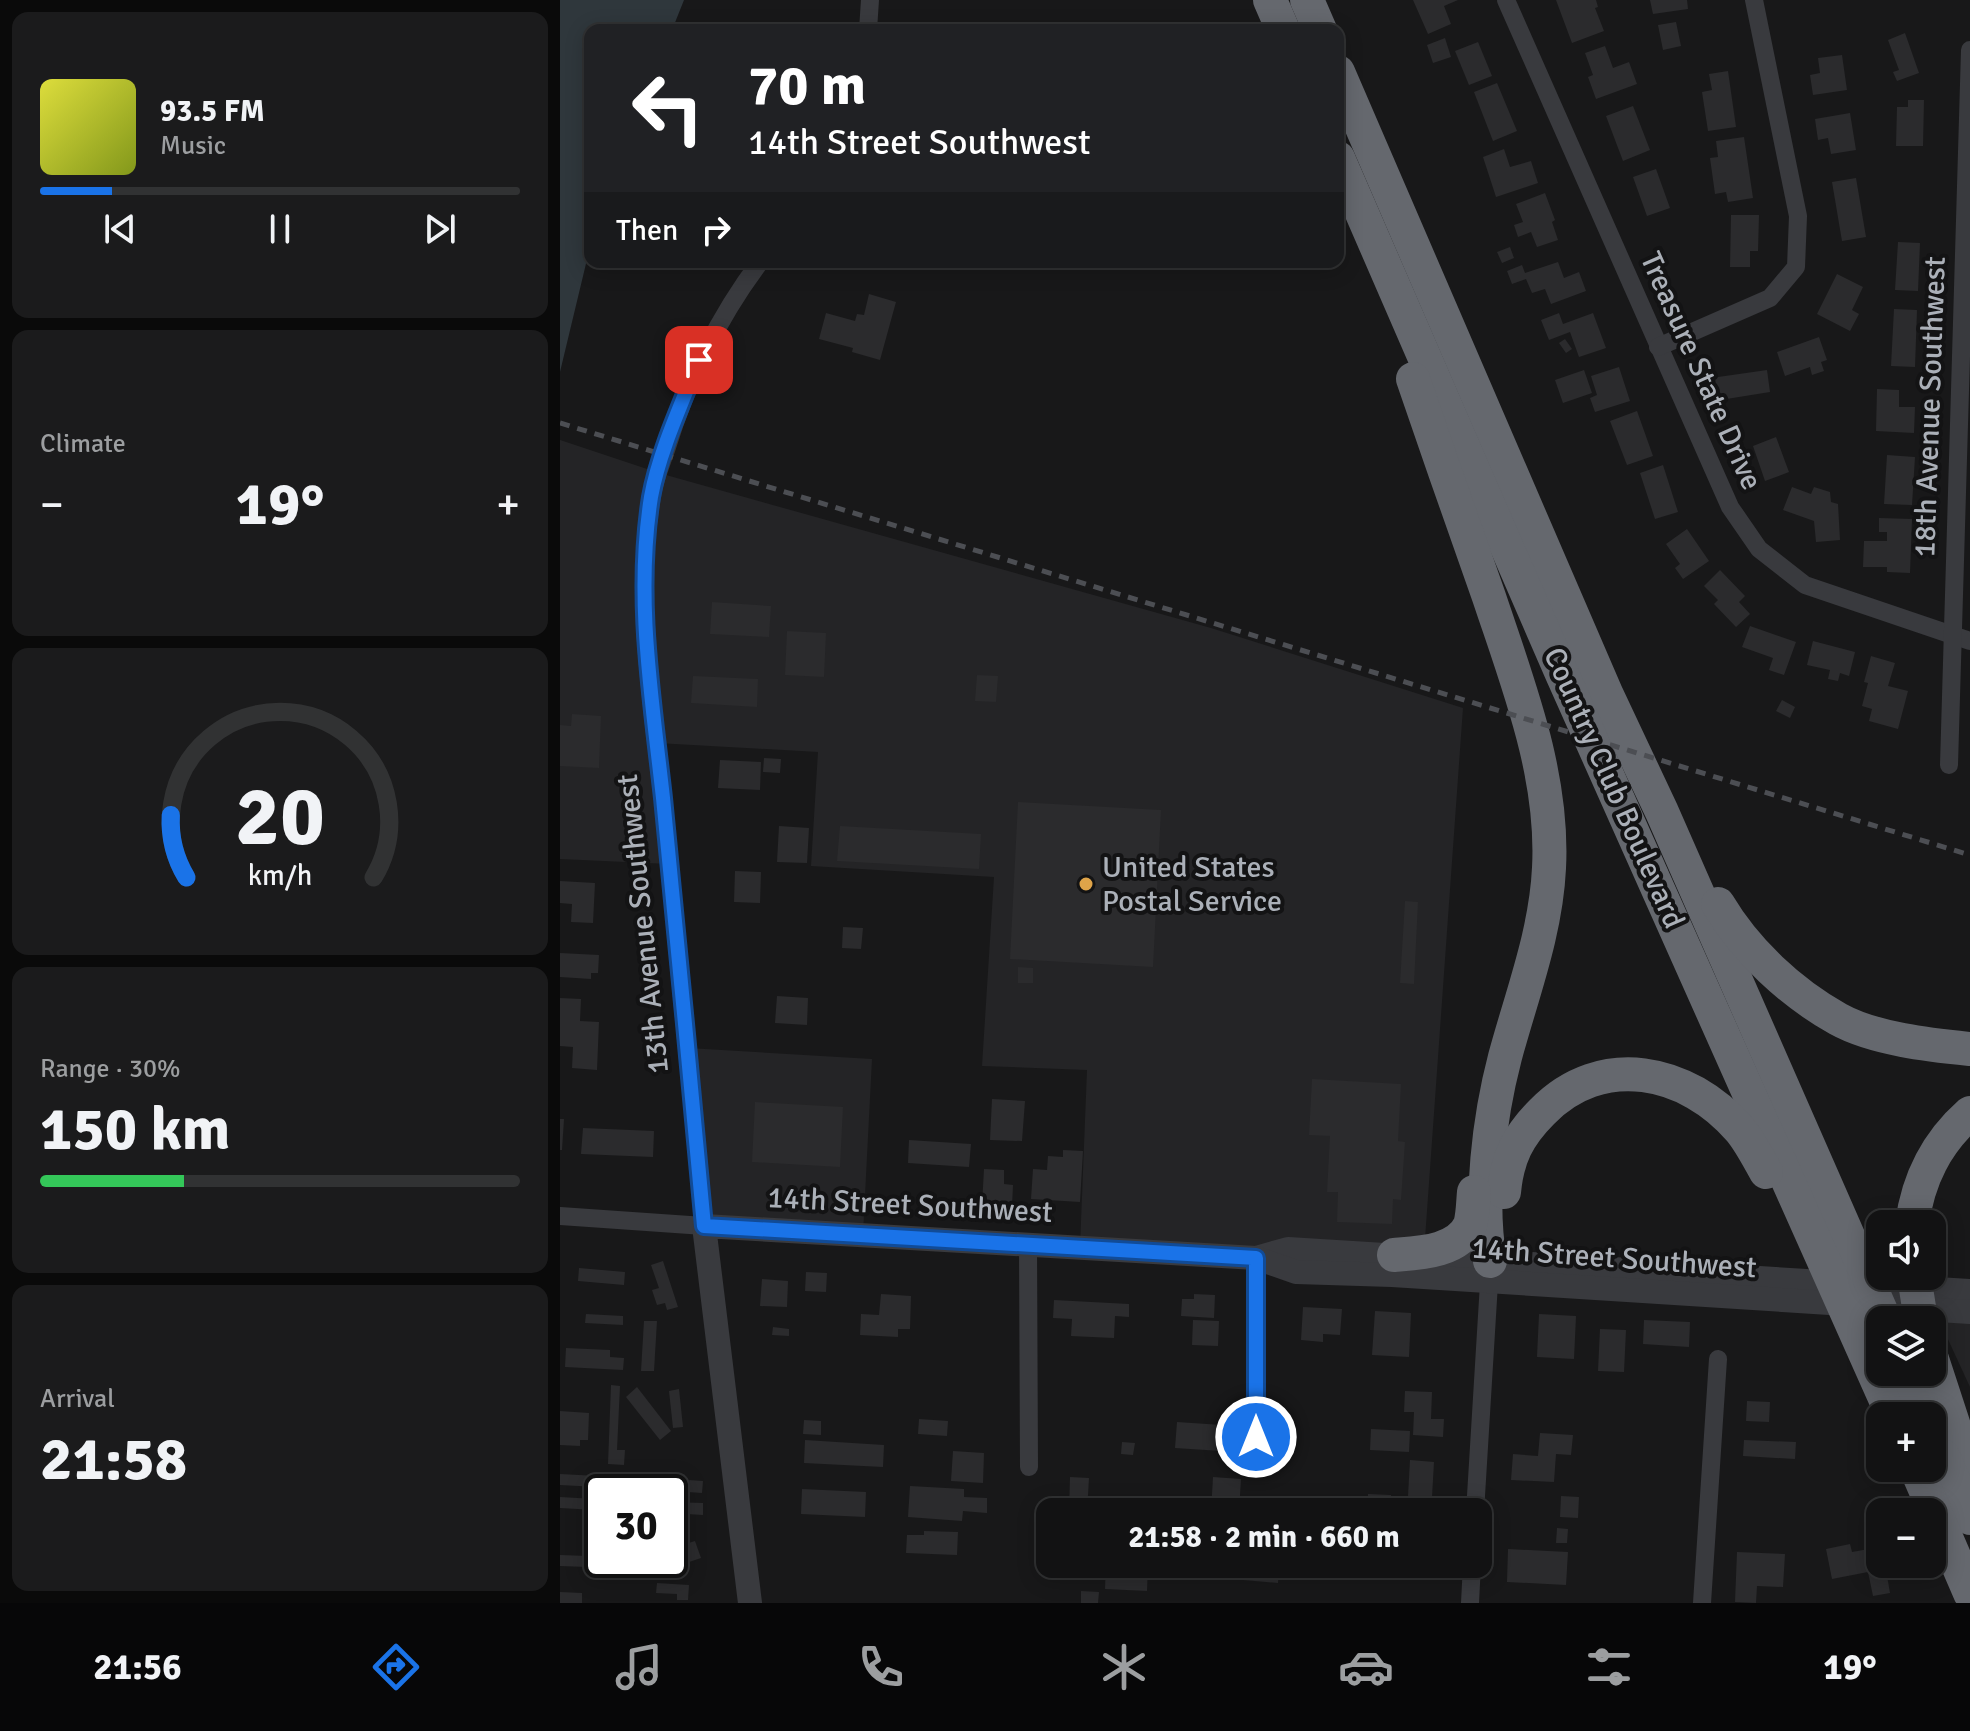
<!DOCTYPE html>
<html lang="en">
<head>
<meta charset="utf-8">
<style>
	body { margin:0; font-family:Signika,sans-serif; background:#1b1b1c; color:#f1f3f6; height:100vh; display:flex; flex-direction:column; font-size:30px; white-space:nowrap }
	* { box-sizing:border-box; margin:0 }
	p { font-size:26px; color:#9c9ea0 }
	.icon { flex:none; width:44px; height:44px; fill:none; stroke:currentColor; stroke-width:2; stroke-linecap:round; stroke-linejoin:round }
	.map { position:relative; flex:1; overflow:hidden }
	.details { display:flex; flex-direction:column; gap:12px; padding:12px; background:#0a0a0a; width:560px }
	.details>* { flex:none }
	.banner { position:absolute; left:24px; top:24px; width:760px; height:244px; border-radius:16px; box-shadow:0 4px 20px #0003,0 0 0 2px #313233; background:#202124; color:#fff; overflow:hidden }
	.controls { position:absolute; left:1306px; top:1210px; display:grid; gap:16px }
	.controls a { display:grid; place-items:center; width:80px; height:80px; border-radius:16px; background:#121213; box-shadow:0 4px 20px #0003,0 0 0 2px #313233; font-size:40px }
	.speed { position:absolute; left:24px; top:1474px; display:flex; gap:16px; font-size:40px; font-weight:700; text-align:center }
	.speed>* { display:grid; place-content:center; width:104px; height:104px; border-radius:50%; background:#121213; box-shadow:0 4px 20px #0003,0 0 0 2px #313233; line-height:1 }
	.speed .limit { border:4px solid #111; border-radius:12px; background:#fff; color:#111 }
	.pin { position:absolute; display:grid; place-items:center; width:68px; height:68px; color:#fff; margin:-34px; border-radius:16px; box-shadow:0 4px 12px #0006 }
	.me { position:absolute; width:88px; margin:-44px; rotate:0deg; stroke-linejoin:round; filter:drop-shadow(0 0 6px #0008) }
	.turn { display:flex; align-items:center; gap:28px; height:168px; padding:0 32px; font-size:36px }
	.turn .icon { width:104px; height:104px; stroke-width:2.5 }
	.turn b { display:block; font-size:56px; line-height:68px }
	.then { display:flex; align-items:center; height:76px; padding:0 32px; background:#0003; gap:16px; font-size:30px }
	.big { font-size:60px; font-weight:700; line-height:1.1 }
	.details .tile { flex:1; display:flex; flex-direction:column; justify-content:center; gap:12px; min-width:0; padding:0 28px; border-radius:16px; background:#1b1b1c }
	.details .dial { align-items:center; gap:0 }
	.dial svg { height:208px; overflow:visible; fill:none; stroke:#313233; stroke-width:7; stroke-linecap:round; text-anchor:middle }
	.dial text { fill:#f1f3f6; stroke:none }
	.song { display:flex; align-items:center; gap:24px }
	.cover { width:96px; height:96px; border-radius:12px; background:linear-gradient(135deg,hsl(60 70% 55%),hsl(70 70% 35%)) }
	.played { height:8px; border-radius:4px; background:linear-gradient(90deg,#1a73e8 15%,#313233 15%) }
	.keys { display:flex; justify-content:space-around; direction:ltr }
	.heat { display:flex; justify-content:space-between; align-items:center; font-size:44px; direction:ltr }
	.charge { height:12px; border-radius:6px; background:linear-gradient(90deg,#34c759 30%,#313233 0) }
	.trip { position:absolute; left:476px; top:1498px; width:456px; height:80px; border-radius:16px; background:#121213; box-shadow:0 4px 20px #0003,0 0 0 2px #313233; font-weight:700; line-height:80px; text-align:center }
	.dock { display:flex; height:128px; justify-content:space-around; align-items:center; background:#070708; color:#9c9ea0 }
	.dock .icon { width:56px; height:56px }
	.dock .current { color:#1a73e8 }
	.dock b { font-size:36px; color:#f1f3f6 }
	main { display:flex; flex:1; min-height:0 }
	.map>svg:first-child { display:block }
	.built { fill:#242426 }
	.water { fill:#2f373c }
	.building { fill:#2b2b2d }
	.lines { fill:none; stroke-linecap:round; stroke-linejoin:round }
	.minor { stroke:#393a3e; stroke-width:18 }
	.tertiary { stroke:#393a3e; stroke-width:24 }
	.motorway { stroke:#65686e; stroke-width:34 }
	.rail { stroke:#4c4e53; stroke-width:5; stroke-dasharray:10 8; stroke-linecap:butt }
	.route-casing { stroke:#114b97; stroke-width:20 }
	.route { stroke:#1a73e8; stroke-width:14 }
	.poi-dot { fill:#dfa449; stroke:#131314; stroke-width:3 }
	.labels { text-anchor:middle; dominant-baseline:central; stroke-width:8; stroke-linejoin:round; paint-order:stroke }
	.street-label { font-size:30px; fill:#abb0b8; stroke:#131314 }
	.poi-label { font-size:30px; fill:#abb0b8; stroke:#131314; text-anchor:start }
</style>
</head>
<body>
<main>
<section class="details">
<div class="tile">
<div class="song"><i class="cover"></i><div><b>93.5 FM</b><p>Music</p></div></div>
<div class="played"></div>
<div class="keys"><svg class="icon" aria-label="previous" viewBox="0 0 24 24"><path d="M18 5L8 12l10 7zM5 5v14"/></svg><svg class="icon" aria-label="pause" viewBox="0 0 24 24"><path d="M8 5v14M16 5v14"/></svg><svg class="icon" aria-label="next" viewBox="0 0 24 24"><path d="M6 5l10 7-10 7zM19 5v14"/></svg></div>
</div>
<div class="tile"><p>Climate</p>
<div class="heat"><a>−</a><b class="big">19°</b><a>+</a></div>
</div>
<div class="tile dial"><svg viewBox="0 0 100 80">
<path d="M14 69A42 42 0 1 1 86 69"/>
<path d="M14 69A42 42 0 0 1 8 45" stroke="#1a73e8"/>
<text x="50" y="56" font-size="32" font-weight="700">20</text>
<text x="50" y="72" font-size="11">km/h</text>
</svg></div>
<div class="tile"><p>Range · 30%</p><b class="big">150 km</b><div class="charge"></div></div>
<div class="tile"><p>Arrival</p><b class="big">21:58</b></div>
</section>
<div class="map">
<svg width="1410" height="1603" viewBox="0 0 1410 1603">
	<rect width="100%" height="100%" fill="#181819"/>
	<!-- built -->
	<g class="built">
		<path d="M0,440L99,473L651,628L903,708L864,1253L520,1247L527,1070L422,1066L434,877L251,866L258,752L97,743L109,864L0,859Z"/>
		<path d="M128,1048L312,1059L303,1234L144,1226Z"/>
		<path d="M1374,1309L1410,1312V1387Z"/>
	</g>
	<!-- water -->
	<path class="water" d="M0,0H124L112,30H30V247L0,372Z"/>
	<!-- building -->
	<g class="building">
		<path d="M853,0H898L884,6L891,24L868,34Z"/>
		<path d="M996,0H1036L1038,7L1035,8L1044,31L1012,43Z"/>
		<path d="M1090,0H1127L1128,9L1093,14Z"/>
		<path d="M1116,22L1121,46L1103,50L1098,25Z"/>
		<path d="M1345,33L1359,73L1337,81L1333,72L1339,70L1328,40Z"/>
		<path d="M885,38L891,57L873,63L867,45Z"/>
		<path d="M918,42L932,76L909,85L895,51Z"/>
		<path d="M1045,46L1053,68L1069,62L1077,84L1036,99L1028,77L1033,75L1025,53Z"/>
		<path d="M1282,55L1287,90L1253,95L1250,75L1260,73L1258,58Z"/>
		<path d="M1168,71L1176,127L1148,131L1142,92L1152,90L1149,74Z"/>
		<path d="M937,83L957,131L933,141L914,92Z"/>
		<path d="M1348,100H1364L1363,146H1336L1337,107H1348Z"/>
		<path d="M1073,106L1090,150L1063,161L1046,116Z"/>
		<path d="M1290,113L1296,150L1271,154L1268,138L1258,140L1255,119Z"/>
		<path d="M1184,137L1193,198L1168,202L1166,192L1155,194L1150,158L1158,157L1156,141Z"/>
		<path d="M944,149L950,167L971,161L978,183L936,197L923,157Z"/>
		<path d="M1096,169L1110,208L1087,216L1073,177Z"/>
		<path d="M1296,178L1306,237L1282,241L1272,182Z"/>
		<path d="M985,193L995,220L992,222L998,240L977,247L971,232L958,237L954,225L963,222L956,204Z"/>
		<path d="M1171,215H1199L1198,251H1190V267H1170Z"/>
		<path d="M1338,242L1360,243L1358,291L1335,290Z"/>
		<path d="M950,247L954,258L942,263L937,252Z"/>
		<path d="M998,262L1004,278L1019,272L1026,291L991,304L985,289L972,293L966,279L952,284L947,271L962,265L965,273Z"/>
		<path d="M1277,274L1303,287L1292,310L1299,314L1290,331L1257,314Z"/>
		<path d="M309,294L336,302L320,360L292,352L293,348L259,339L266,313L295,321L297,314L304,315Z"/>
		<path d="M1334,309L1357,310L1355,367L1331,366Z"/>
		<path d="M999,313L1003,324L1033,313L1046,348L1019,357L1010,332L989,340L981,320Z"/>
		<path d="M1259,337L1267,360L1261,362L1264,371L1252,375L1250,367L1225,376L1217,352Z"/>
		<path d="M1005,339L1012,349L1006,353L999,343Z"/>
		<path d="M1059,367L1070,401L1035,412L1030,398L1037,395L1031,376Z"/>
		<path d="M1024,370L1032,393L1003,403L995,380Z"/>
		<path d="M1207,370L1210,392L1154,401L1151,378Z"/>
		<path d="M1317,389L1339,390V407H1355L1354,433L1316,431Z"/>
		<path d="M1077,411L1093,456L1067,465L1050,421Z"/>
		<path d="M1216,437L1229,472L1205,481L1193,446Z"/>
		<path d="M1327,455L1355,457L1352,505L1324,504Z"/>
		<path d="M1103,465L1118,512L1095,519L1080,473Z"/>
		<path d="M1232,487L1251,494L1254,487L1270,492L1271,502L1278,504L1280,540L1256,542L1254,521L1223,510Z"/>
		<path d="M1319,518L1352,519L1350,573L1327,572V567H1303L1304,541H1327V532H1319Z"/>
		<path d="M1127,529L1149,561L1123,579L1115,568L1120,564L1106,544Z"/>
		<path d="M1160,570L1185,596L1179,602L1190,614L1176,627L1154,604L1158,600L1144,586Z"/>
		<path d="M152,602L211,606L209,637L150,634Z"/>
		<path d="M1190,626L1236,642L1224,675L1209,670L1213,658L1182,647Z"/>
		<path d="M227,631L266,633L264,677L225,675Z"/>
		<path d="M1253,641L1295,652L1289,676L1280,673L1278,681L1268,679L1270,670L1247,665Z"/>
		<path d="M1311,656L1335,663L1328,686L1348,691L1338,729L1309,721L1312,709L1302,706L1308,683L1304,682Z"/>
		<path d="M417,675L438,676L436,702L415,701Z"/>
		<path d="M133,676L198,679L197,707L131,703Z"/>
		<path d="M1222,700L1235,707L1230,718L1216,711Z"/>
		<path d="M12,714L41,716L39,768L0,766V725L11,726Z"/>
		<path d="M204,758L221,759L220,773L203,772Z"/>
		<path d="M160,760L201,762L200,790L158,788Z"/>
		<path d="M458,802L601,810L593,967L450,959Z"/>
		<path d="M219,826L249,828L247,863L217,862Z"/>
		<path d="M280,826L421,834L419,869L277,861Z"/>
		<path d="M175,871L201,872L200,903L174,902Z"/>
		<path d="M0,881L35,883L33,923L11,922L12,904L0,903Z"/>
		<path d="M845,901L858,902L854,984L840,983Z"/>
		<path d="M283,927L303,928L301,949L282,948Z"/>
		<path d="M0,953L39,955L38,973H31V979L0,977Z"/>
		<path d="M458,967L473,968V983H458Z"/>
		<path d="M217,996L248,998L247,1025L215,1023Z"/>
		<path d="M0,998L21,999L20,1021L39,1022L37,1070L12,1068L13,1047L0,1046Z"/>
		<path d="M752,1079L841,1084L838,1141L845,1142L841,1200L833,1199L832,1224L777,1222L778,1192H767L770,1136L749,1135Z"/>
		<path d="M432,1099L465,1101L462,1141L430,1140Z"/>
		<path d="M195,1102L283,1107L280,1167L192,1162Z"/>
		<path d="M0,1119H4L2,1150H0Z"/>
		<path d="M23,1128L94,1131L93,1157L21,1154Z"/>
		<path d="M349,1140L411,1144L409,1167L348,1163Z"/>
		<path d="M503,1150L523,1151L520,1202L471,1199L473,1169L487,1170L488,1156L503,1157Z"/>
		<path d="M424,1169L444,1170V1184L453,1185L452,1207L422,1205Z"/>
		<path d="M103,1261L118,1307L107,1310L105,1303L97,1305L92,1290L99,1288L91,1265Z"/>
		<path d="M19,1268L65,1272L64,1285L18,1281Z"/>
		<path d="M246,1272L267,1273L266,1292L245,1291Z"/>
		<path d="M202,1279L228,1281L227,1307L200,1306Z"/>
		<path d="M321,1294L351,1296L350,1329H338V1337L300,1335L301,1314L319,1315Z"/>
		<path d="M634,1294L655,1295L654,1318L621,1316L622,1299H634Z"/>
		<path d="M494,1300L569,1304V1317L555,1316L554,1338L511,1336L512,1319L493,1318Z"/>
		<path d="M743,1307L782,1309L780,1335L763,1334V1342L741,1340Z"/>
		<path d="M815,1311L851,1313L849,1357L812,1355Z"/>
		<path d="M26,1314L63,1316V1325L25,1323Z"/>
		<path d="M979,1314L1016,1316L1014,1359L977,1357Z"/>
		<path d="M633,1320L659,1321L658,1346L632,1345Z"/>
		<path d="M1084,1320L1130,1322L1129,1347L1083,1344Z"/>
		<path d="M84,1321H97L94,1371H81Z"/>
		<path d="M213,1327L229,1329V1336L212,1335Z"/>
		<path d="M1040,1329L1066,1330L1064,1372L1038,1371Z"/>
		<path d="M6,1348L50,1350V1357L64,1358L63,1370L5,1367Z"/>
		<path d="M51,1385L60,1386L57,1450H65L64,1465L48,1464Z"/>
		<path d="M77,1387L111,1431L100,1440L66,1397Z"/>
		<path d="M119,1389L123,1427L113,1428L109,1391Z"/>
		<path d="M845,1391L872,1392L871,1419H884L883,1437L853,1435L854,1412H844Z"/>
		<path d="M1187,1401L1210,1402L1209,1422L1186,1421Z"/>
		<path d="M0,1411L29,1413L28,1440H20V1446L0,1445Z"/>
		<path d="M359,1419L388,1421L387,1436L358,1434Z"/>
		<path d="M244,1420L261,1421V1435L243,1434Z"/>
		<path d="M617,1422L662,1425L661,1451L615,1448Z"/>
		<path d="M811,1429L850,1431L849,1452L810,1450Z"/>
		<path d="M980,1433L1013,1435L1011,1455L996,1454L994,1482L951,1480L953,1454L978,1456Z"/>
		<path d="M245,1440L324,1445L323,1467L244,1463Z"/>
		<path d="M1184,1440L1236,1442L1235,1459L1183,1456Z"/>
		<path d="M562,1442L575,1443L573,1455L561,1454Z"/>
		<path d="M393,1451L424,1453L423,1483L391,1481Z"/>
		<path d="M850,1460L874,1462L872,1497L848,1496Z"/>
		<path d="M0,1474L38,1476L37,1487L0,1485Z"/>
		<path d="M510,1477L529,1478L527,1512H509Z"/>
		<path d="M653,1477L681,1479L679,1512H651Z"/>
		<path d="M100,1478L143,1481L142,1493L99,1490Z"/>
		<path d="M350,1486L404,1489V1497L427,1498V1513L403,1511L402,1521L348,1517Z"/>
		<path d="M242,1489L306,1492L305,1517L241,1514Z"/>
		<path d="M808,1494L831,1495V1508H808Z"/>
		<path d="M1001,1496L1019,1497L1018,1518L1000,1517Z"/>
		<path d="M0,1497L35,1499V1510L0,1508Z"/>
		<path d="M110,1502L143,1503V1515L110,1513Z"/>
		<path d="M997,1528L1008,1529L1007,1543H996Z"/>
		<path d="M364,1531L398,1532L397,1555L346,1553L347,1535H364Z"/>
		<path d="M135,1541L141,1558L123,1564L122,1560L87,1572L83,1560H110V1549Z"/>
		<path d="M1290,1544L1292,1552L1320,1547V1564H1325L1330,1593L1313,1596L1308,1572L1272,1579L1266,1549Z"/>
		<path d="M948,1549L1008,1552L1006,1585L947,1582Z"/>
		<path d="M1177,1552L1225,1554L1223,1587L1197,1586L1196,1603L1175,1602Z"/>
		<path d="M0,1555L28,1556L27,1567L0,1566Z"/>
		<path d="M546,1564H588L587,1591L545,1589Z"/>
		<path d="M661,1564H719L718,1583L660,1578Z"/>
		<path d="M97,1583L129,1585L128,1600H117V1594L96,1593Z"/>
		<path d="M521,1591L539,1592L538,1603H521Z"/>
		<path d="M0,1592L22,1593V1603H0Z"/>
	</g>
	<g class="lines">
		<!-- minor -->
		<g class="minor">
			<path d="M946,0L1170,507L1199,549L1245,585L1410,641"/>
			<path d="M308,30L310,0"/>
			<path d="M1098,347L1210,298L1236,267L1238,216L1194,0"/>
			<path d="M1389,765L1410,50"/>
			<path d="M0,1216L144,1226C131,1087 118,948 104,810C93,707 73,600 92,497C94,481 101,465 106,450C127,382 157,319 200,262"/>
			<path d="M468,1243L469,1467"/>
			<path d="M696,1258L697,1467"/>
			<path d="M915,1512L929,1283"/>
			<path d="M910,1603L912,1564"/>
			<path d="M1142,1603L1158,1359"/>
		</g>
		<!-- tertiary -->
		<g class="tertiary">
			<path d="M696,1258L728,1249L1410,1291"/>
			<path d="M190,1603L144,1226L696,1258L736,1272L832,1275L1410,1312"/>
		</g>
		<!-- motorway -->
		<g class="motorway">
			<path d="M710,0L723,30"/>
			<path d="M747,0L760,30"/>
			<path d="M778,72L1046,693L1102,812L1325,1320"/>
			<path d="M778,158L1002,674L1333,1416"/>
			<path d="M853,379C878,452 903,524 929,597C958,684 994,775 989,868C986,933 962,994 945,1057C929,1118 919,1200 930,1261"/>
			<path d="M1158,904C1186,951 1230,992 1278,1019C1314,1039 1370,1045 1410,1049"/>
			<path d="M944,1192C947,1158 958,1136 982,1112C1041,1051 1128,1069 1180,1130C1190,1142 1198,1158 1206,1172"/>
			<path d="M1352,1224C1358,1179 1376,1143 1410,1113"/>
			<path d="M834,1255C858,1253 898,1252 910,1225C913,1216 913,1202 914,1192"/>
			<path d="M1354,1276L1361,1320"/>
			<path d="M1372,1359L1410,1475"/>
			<path d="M1348,1372L1366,1416"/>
			<path d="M1383,1456L1410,1518"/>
			<path d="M1356,1468L1410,1593"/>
		</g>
		<!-- rail -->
		<path class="rail" d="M0,423L1410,855"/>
	</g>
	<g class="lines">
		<defs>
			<path id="route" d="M139,360C122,403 99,452 91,497C75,598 92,698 103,798C117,941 131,1083 144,1226L696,1258V1437"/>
		</defs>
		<!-- route casing -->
		<use href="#route" class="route-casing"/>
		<!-- route -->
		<use href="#route" class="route"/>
	</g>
	<!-- markers -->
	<circle class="poi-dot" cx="526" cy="884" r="8"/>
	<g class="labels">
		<!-- street labels -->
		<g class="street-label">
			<text transform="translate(1141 371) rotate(66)">Treasure State Drive</text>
			<text transform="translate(1370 407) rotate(-88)">18th Avenue Southwest</text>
			<text transform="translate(1054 788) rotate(66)">Country Club Boulevard</text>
			<text transform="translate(83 924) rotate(-96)">13th Avenue Southwest</text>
			<text transform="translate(350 1205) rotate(3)">14th Street Southwest</text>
			<text transform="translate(1054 1258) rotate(4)">14th Street Southwest</text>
		</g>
		<!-- poi labels -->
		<g class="poi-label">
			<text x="542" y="867">United States<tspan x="542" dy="34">Postal Service</tspan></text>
		</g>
	</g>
</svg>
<div class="controls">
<a><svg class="icon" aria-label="sound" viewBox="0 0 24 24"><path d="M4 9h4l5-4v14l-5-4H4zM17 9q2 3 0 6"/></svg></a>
<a><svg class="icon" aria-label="layers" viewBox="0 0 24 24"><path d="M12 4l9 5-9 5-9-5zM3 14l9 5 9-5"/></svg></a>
<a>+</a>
<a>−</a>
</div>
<div class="speed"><div class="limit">30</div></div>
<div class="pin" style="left:139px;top:360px;background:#d93025"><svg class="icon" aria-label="arrive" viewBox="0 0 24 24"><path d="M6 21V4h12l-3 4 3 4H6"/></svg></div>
<svg class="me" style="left:696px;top:1437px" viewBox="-20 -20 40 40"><circle r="17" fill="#1a73e8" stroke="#fff" stroke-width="3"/><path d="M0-11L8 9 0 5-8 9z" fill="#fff"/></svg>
<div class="trip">21:58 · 2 min · 660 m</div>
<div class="banner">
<div class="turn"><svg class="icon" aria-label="left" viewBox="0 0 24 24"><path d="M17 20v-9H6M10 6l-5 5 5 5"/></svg><div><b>70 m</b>14th Street Southwest</div></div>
<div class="then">Then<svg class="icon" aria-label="right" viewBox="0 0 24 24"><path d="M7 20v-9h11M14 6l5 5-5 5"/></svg></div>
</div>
</div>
</main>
<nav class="dock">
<b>21:56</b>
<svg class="icon current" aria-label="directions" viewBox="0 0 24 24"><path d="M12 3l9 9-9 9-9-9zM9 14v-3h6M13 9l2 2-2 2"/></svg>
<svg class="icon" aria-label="music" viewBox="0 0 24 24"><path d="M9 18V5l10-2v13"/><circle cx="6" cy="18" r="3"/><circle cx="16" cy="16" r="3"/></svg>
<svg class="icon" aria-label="phone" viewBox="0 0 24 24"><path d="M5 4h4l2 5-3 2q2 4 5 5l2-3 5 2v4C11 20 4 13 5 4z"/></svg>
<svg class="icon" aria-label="climate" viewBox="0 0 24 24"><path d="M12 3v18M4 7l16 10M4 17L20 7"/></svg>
<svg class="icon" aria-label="car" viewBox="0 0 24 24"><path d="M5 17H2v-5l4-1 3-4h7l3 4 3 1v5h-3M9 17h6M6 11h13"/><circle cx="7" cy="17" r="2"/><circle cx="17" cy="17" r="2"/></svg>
<svg class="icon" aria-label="filters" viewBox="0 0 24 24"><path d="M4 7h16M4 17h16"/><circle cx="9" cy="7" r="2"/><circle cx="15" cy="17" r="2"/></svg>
<b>19°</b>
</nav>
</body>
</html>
